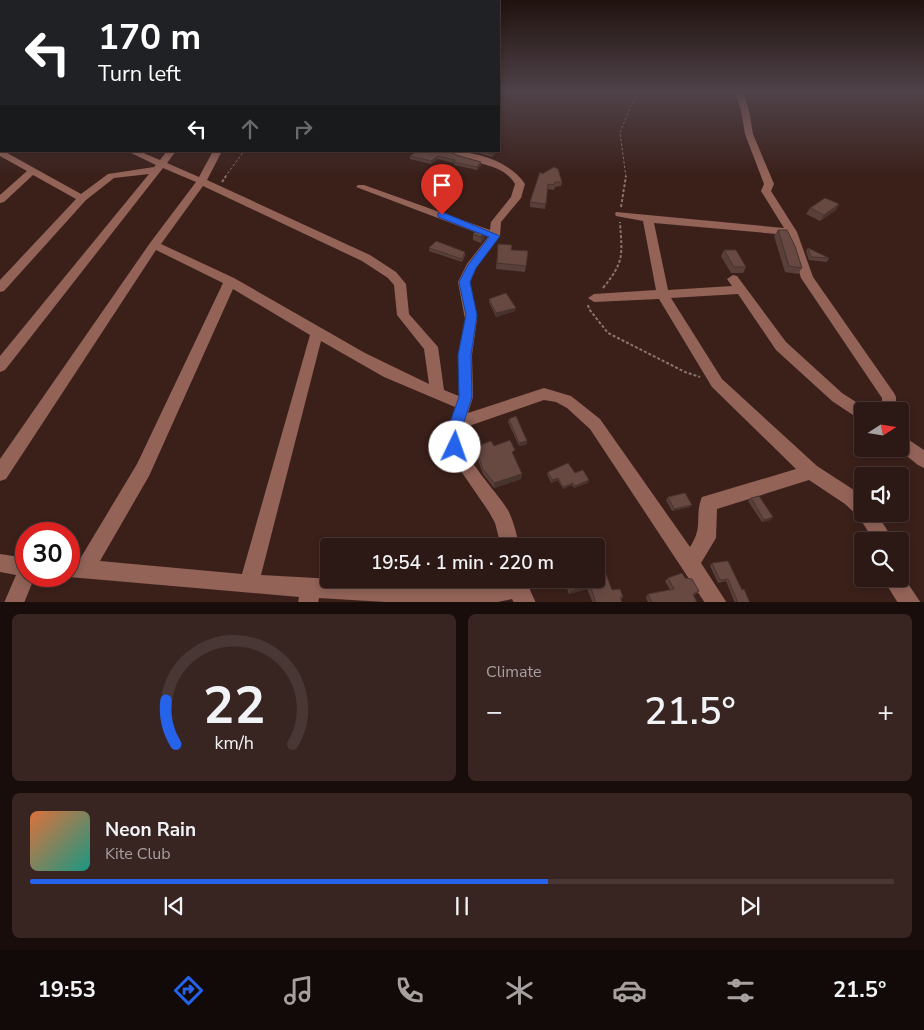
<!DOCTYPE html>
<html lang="en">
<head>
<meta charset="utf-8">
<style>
	body { margin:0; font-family:"Nunito Sans",sans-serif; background:#382522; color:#f1f3f6; height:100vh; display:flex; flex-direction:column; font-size:19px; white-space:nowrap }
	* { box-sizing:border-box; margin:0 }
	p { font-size:16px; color:#a6a0a0 }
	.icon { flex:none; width:28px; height:28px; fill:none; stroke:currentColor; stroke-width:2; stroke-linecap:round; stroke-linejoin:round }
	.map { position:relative; height:602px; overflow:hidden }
	.drawer { display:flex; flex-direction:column; gap:12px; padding:12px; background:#180d0b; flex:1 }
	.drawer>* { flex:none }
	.hud { position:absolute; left:0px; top:0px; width:500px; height:152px; box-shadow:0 2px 8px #0003,0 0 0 1px #483734; background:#202124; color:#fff; overflow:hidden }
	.needle { width:32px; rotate:78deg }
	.tools { position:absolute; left:854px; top:402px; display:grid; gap:10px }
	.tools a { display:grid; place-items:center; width:55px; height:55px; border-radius:5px; background:#2c1814; box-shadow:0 2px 8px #0003,0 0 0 1px #483734; font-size:25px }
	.speed { position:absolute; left:15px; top:522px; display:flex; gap:10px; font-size:25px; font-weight:700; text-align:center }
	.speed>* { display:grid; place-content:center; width:65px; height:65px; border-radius:50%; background:#2c1814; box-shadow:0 2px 8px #0003,0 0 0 1px #483734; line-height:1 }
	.speed .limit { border:8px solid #d22; background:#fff; color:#111 }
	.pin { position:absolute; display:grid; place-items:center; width:42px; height:42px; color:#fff; margin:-51px -21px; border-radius:50% 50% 50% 0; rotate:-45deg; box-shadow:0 0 5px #0007 }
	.pin .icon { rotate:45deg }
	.me { position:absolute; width:55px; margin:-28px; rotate:3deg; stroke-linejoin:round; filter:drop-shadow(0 0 4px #0008) }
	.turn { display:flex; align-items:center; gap:18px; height:105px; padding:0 15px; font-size:22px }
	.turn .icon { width:65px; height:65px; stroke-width:2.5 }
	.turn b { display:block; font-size:35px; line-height:42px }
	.lanes { display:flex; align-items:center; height:48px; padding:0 15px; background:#0003; justify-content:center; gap:25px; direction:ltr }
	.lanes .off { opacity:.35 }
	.big { font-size:38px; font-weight:600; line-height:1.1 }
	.drawer .widget { flex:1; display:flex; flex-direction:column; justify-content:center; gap:8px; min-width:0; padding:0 18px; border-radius:8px; background:#382522 }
	.drawer .dial { align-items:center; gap:0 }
	.dial svg { height:130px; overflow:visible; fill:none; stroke:#483734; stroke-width:7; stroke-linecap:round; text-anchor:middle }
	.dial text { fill:#f1f3f6; stroke:none }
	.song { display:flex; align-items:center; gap:15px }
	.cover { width:60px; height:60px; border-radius:8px; background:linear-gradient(135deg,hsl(20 70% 55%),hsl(170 70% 35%)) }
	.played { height:5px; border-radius:2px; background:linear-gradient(90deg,#2563eb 60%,#483734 60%) }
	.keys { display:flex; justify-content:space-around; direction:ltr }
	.heat { display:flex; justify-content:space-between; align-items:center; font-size:28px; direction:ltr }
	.drawer .tiles { flex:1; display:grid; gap:12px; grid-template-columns:1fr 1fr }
	.widget:last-child { grid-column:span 2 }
	.trip { position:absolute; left:320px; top:538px; width:285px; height:50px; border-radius:5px; background:#2c1814; box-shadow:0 2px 8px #0003,0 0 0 1px #483734; font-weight:600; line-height:50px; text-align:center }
	.tab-bar { display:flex; height:80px; justify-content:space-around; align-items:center; background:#120a08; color:#a6a0a0 }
	.tab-bar .icon { width:35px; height:35px }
	.tab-bar .current { color:#2563eb }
	.tab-bar b { font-size:22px; color:#f1f3f6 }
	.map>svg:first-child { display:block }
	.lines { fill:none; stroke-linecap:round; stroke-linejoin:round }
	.path-far1 { stroke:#8b746f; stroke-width:1; stroke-dasharray:2.5 2; stroke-linecap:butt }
	.path { stroke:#8b746f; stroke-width:2; stroke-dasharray:3 2; stroke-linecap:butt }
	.minor { fill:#936358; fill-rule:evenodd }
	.wall { fill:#593f39 }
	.shaded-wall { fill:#48332e }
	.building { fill:#674942; stroke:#48332e }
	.route { fill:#2563eb; stroke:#184099 }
</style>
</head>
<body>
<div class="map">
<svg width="924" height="603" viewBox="0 0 924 603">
	<rect width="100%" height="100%" fill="#3b201a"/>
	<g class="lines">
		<!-- path-far1 -->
		<g class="path-far1">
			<path d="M225,177L244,151"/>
			<path d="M626,177L620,133L631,105L641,92"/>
		</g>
		<!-- path -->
		<g class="path">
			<path d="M222,182L226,176"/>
			<path d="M621,207L626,176"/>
			<path d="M603,288C625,261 622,255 620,222"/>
			<path d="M588,305L589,309L608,333L685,372L700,377"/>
		</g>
		<!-- minor -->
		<g class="minor">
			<path d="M735,92H743L749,110L753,134L774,184L771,191L797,232L813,277L894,393L896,397V411H882V398L801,278L788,235L654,223L668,290L732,286L727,279L733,275L737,276L786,342L842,393L867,409L868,411H862V421L832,401L776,350L738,294L671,298L722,379L817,466L857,492L862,497V514H877L894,541H874L859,517L845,504L809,480L717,509L716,538L701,563L727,603H705L590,429L567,408L556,402L544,400L463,428C456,454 496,489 509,512C514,523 517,535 519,546H501L495,523L489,512L450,455L445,439L455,407L384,377L321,341L261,575L443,585L492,583L506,580L505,579H525L536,603H514L512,599L493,603H402L319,598L318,603H298L299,597L69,577L66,576H69V559H80L137,464L223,283L156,250L6,479L0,481V459L150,243L196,182L163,168L5,370L0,372V356L149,174L114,178L86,200L4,291L0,292V280L76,199L33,175L4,202L0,203V195L27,171L0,156V149L81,194L108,174L154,167L156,165L127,151H139L160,160L167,151H176L167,163L199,177L213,151H222L207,180L370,255L396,272L406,284L409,314L438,347L444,390L459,396L458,355L465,319L458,282L467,264L488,237L356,187L358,185H364L490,230L491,222L511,197L515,184C501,160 468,166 449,151C475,151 510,161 525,184L521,198L501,222L500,236L476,268L470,282L477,319L472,355L473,397L468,413L544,388L571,396L600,419L690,547C704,526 694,516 702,497L796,469L712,387L659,299L594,302L588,298L594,294L656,290L643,221L616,216L615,214L616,212L784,228L761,191L764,184L745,134L741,110ZM203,186L362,261L388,278L394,285L397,315L424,349L429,384L365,353L234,278L161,244ZM233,289L310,335L242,574L100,561L149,476Z"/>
			<path d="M900,434L924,450V468L918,465L898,449H900Z"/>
			<path d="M0,554L26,558V576H35L24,603H4L16,575L0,572Z"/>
			<path d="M900,572L921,603H898L883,579H900Z"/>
		</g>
	</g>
	<!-- wall -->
	<g class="wall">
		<path d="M410,151H450L456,155L481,165L477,170L454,165V163L438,159L431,164L410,159V156L415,153Z"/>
		<path d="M471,151H498L492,157Z"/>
		<path d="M540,172L562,182L561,186L555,187L554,190L547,189L545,209L530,207V202Z"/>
		<path d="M839,204L836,210L820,221L806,214L810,208Z"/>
		<path d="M778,230L802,268L798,274L785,272L774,236Z"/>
		<path d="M473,234L485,238L481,243L473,240Z"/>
		<path d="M498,244L511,250L528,251L525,272L496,269Z"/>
		<path d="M429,248L465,252V256L462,262L429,251Z"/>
		<path d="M808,248L829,258L827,262L809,260L806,251Z"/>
		<path d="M724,250L746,267L743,273H731L721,256Z"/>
		<path d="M489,299L515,311L496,317L489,302Z"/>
		<path d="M509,419L527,444L519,446L508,422Z"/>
		<path d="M494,446L515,456H514L522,474L521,479L494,488L483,474L475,452V447Z"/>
		<path d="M548,472L575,473L589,480L588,483L574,488L572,485L563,489L558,480L551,483L547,474Z"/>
		<path d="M668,497L690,507L672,511L666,500Z"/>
		<path d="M751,498L770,520L762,522L748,501Z"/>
		<path d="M712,563L742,590L750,603H735L726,581L718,583L710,566Z"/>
		<path d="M668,578H685L699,591L696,594L694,595L697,603H648L646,597L648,594L670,590L665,581Z"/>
		<path d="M567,579L612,590L623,597L621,600L622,603H593L587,589L569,594L565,583Z"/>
	</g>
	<!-- shaded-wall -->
	<g class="shaded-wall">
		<path d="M496,151H498L492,157V154Z"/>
		<path d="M438,156V159L431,164V161Z"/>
		<path d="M481,162V165L477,170V167Z"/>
		<path d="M839,204L836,210L820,221L824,215Z"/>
		<path d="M485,232V238L481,243V237Z"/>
		<path d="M516,308L515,311L496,317V313Z"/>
		<path d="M527,441V444L519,446V443Z"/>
		<path d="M522,474L521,479L494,488V483Z"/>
		<path d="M558,478V480L551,483L552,480Z"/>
		<path d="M589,480L588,483L574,488L575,486Z"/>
		<path d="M573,483L572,485L563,489V487Z"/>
		<path d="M692,505L690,507L672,511L674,509Z"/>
		<path d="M773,517L770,520L762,522L764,520Z"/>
		<path d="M590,585L587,589L569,594L571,591Z"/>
	</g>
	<!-- building -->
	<g class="building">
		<path d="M417,151H450L456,155L481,162L477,167L454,162L455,160L438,156L431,161L410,156Z"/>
		<path d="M481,151H496L492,154Z"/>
		<path d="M554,167L558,169L562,182H555L554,185L548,184L546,204L530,202L540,172L542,174Z"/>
		<path d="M825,198L839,204L824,215L810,208Z"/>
		<path d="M478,229L485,232L481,237L473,234Z"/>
		<path d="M778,230H787L795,246L802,268L789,266Z"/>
		<path d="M436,241L465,252L462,259L429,248Z"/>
		<path d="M498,244L512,245L511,250L528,251L526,266L497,263Z"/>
		<path d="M808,248L829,258L811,257Z"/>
		<path d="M724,250H736L746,267H734Z"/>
		<path d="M506,293L516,308L496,313L489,299Z"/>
		<path d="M516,416L527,441L519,443L509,419Z"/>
		<path d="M510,440L515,450L512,452L522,474L494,483L483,469L475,447L491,441L494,446Z"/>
		<path d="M568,463L575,473L583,470L589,480L575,486L573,483L563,487L558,478L552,480L548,472Z"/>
		<path d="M685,493L692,505L674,509L668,497Z"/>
		<path d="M759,496L773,517L764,520L751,498Z"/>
		<path d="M728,561L742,590L744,589L750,603H738L728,579L720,580L712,563Z"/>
		<path d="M682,573L685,578L692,579L699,591L693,594L697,603H652L648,594L674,589L668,578Z"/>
		<path d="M606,574L612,590L620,589L623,597H620L622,603H596L590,585L571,591L567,579H596V576Z"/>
	</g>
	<!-- sky -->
	<linearGradient id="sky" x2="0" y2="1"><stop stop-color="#20120e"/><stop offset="0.52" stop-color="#4f4249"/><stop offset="1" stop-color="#4f4249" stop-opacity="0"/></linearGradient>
	<rect width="924" height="176" fill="url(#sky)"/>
	<!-- route -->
	<path class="route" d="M442,212L500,236L476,268L470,282L477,315L471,355L472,397L461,431L462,447L460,452L455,454L450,452L447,431L459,397L458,355L466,315L459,282L468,265L489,237L438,217V213Z"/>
</svg>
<div class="tools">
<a><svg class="needle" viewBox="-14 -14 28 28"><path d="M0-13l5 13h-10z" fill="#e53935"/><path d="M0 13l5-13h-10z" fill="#a6a0a0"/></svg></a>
<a><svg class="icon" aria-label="sound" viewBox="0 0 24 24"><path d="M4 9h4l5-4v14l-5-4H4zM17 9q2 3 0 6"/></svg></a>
<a><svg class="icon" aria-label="search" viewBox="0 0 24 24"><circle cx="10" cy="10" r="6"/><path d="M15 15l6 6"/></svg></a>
</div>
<div class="speed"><div class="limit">30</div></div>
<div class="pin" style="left:442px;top:215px;background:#d93025"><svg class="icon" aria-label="arrive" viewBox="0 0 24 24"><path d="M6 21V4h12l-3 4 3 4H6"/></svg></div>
<svg class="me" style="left:455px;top:447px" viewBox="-20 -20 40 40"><circle r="19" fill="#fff"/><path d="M0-13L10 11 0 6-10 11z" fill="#2563eb"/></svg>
<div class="trip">19:54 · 1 min · 220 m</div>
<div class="hud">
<div class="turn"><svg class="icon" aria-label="left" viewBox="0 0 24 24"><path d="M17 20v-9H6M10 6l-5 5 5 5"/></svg><div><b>170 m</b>Turn left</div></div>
<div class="lanes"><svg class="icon" aria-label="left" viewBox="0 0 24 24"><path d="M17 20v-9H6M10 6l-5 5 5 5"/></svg><svg class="icon off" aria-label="ahead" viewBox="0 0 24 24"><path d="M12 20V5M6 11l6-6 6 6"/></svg><svg class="icon off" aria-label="right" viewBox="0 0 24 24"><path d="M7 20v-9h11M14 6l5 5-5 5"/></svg></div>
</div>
</div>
<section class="drawer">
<div class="tiles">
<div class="widget dial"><svg viewBox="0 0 100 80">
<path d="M14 69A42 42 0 1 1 86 69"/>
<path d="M14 69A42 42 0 0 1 8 42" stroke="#2563eb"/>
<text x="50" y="56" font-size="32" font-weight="700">22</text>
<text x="50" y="72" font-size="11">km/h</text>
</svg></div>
<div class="widget"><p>Climate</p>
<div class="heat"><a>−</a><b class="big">21.5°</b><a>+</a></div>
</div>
<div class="widget">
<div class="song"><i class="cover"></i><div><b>Neon Rain</b><p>Kite Club</p></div></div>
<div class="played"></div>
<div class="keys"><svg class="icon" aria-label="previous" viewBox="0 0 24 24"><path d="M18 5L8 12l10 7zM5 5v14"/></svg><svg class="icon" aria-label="pause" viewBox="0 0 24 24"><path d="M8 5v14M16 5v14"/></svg><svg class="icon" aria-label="next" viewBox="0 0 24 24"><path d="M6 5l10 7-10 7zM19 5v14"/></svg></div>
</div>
</div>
</section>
<nav class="tab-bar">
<b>19:53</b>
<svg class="icon current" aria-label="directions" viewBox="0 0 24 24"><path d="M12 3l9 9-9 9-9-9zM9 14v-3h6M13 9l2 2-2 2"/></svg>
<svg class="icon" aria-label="music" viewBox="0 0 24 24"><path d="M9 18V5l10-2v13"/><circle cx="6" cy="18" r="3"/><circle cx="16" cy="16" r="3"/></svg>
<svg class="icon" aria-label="phone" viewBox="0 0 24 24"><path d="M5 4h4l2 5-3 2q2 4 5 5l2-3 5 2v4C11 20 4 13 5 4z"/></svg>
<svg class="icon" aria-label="climate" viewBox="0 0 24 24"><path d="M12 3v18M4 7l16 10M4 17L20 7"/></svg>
<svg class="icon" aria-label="car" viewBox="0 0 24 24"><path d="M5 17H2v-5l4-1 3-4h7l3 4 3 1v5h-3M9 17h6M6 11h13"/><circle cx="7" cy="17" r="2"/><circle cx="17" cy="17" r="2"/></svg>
<svg class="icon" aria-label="filters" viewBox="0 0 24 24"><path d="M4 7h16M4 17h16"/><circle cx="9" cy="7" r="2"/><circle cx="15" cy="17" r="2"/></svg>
<b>21.5°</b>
</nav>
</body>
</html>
